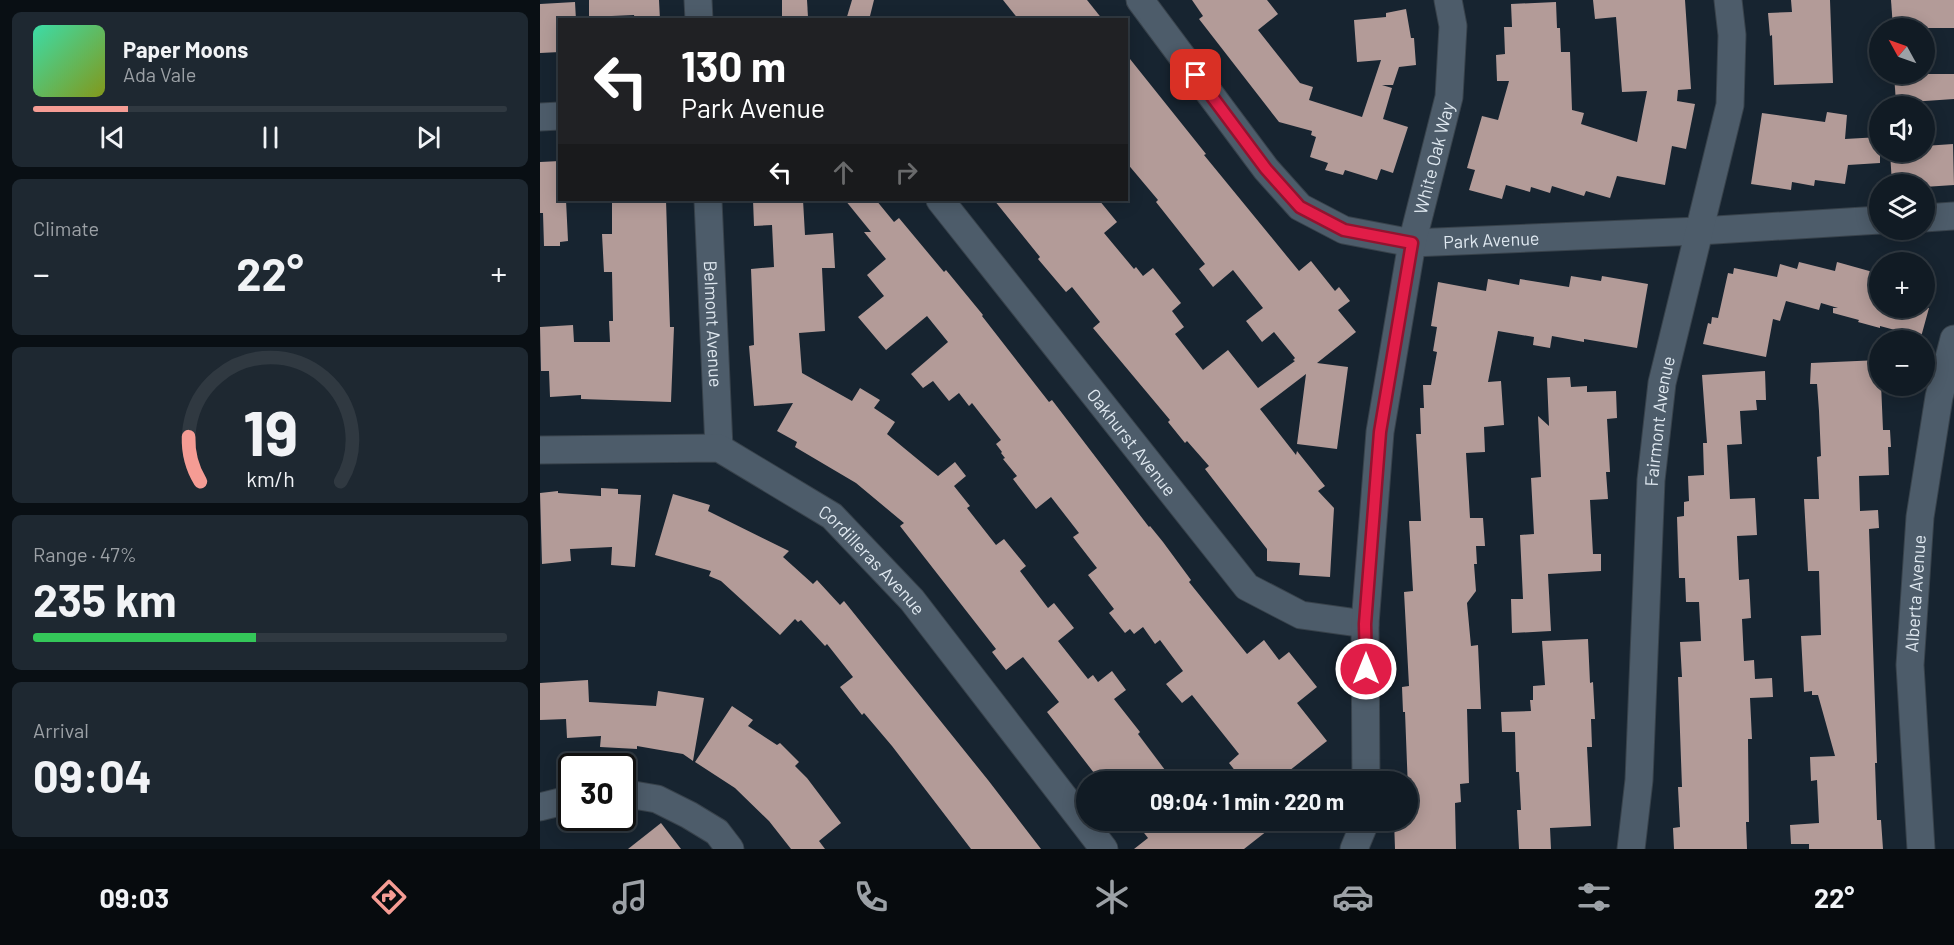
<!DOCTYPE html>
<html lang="en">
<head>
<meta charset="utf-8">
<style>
	body { margin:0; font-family:Barlow,sans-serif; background:#1e2831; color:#f1f3f6; height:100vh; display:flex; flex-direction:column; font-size:22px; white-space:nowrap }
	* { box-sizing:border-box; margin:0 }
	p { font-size:20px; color:#9ca1a6 }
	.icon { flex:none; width:33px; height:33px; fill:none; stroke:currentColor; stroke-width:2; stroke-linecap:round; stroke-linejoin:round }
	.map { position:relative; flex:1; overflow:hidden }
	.details { display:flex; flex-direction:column; gap:12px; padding:12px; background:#090f14; width:540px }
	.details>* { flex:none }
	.top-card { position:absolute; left:18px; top:18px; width:570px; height:183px; border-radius:0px; box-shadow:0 3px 15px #0003,0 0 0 2px #303941; background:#202124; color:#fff; overflow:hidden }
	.needle { width:39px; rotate:310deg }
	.fabs { position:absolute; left:1329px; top:18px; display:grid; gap:12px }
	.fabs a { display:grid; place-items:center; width:66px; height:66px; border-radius:50%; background:#111b24; box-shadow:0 3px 15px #0003,0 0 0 2px #303941; font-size:30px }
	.speed { position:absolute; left:18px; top:753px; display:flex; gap:12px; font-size:30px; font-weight:700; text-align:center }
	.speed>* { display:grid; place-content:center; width:78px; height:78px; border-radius:50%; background:#111b24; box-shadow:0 3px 15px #0003,0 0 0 2px #303941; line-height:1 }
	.speed .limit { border:3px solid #111; border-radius:9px; background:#fff; color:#111 }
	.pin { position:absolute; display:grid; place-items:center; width:51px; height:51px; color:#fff; margin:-26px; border-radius:12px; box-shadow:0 3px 9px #0006 }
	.me { position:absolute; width:66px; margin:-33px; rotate:0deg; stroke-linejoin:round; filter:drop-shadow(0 0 4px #0008) }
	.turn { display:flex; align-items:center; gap:21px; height:126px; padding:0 24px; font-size:27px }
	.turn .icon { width:78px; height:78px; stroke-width:2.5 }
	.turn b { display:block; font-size:42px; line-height:51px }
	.lanes { display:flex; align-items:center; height:57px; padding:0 24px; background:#0003; justify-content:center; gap:30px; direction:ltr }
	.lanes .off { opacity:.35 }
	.big { font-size:45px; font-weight:700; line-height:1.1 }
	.details .widget { flex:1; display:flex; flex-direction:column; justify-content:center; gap:9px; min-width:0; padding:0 21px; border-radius:9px; background:#1e2831 }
	.details .dial { align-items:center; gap:0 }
	.dial svg { height:156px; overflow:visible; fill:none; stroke:#303941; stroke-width:7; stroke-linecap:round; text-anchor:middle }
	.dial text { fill:#f1f3f6; stroke:none }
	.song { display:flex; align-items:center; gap:18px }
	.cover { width:72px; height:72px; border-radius:9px; background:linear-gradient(135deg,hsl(160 70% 55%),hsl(70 70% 35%)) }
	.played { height:6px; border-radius:3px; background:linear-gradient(90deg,#f59c94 20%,#303941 20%) }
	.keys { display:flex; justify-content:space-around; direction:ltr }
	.heat { display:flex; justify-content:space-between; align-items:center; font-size:33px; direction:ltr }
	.charge { height:9px; border-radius:4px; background:linear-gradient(90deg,#34c759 47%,#303941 0) }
	.trip { position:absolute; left:536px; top:771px; width:342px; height:60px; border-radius:30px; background:#111b24; box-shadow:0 3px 15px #0003,0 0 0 2px #303941; font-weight:700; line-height:60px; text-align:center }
	.dock { display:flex; height:96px; justify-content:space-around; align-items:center; background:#070b0e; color:#9ca1a6 }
	.dock .icon { width:42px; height:42px }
	.dock .active { color:#f59c94 }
	.dock b { font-size:27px; color:#f1f3f6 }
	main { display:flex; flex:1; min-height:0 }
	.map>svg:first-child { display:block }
	.building { fill:#b39b98 }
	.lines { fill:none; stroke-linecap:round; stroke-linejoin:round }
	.minor-casing { stroke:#38424b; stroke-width:29 }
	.minor { stroke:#4d5c6a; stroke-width:27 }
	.route-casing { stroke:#92132f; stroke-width:15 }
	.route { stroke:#e11d48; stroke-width:10 }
	.labels { text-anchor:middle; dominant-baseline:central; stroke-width:6; stroke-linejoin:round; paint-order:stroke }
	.street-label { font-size:18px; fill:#dfe8f0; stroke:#0d1a26 }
</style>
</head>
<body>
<main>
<section class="details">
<div class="widget">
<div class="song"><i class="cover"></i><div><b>Paper Moons</b><p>Ada Vale</p></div></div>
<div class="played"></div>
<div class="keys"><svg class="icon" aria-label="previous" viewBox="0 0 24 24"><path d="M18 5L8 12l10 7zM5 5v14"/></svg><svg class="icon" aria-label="pause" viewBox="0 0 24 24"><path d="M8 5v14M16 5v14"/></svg><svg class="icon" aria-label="next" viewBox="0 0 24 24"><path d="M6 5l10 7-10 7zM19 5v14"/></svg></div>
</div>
<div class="widget"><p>Climate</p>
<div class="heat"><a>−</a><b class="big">22°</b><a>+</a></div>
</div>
<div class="widget dial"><svg viewBox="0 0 100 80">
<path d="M14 69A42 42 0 1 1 86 69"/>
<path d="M14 69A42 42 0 0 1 8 46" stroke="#f59c94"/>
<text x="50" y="56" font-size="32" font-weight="700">19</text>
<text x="50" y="72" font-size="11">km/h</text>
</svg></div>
<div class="widget"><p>Range · 47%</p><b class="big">235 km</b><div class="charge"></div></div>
<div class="widget"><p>Arrival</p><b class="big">09:04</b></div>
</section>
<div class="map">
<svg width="1414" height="849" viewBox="0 0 1414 849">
	<rect width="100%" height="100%" fill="#172430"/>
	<!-- building -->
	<g class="building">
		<path d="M49,0H119L120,20H95L94,15L49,17Z"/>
		<path d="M242,0H267L268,17H242Z"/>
		<path d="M312,0H334L329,20H306Z"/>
		<path d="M463,0H547L563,20H479Z"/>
		<path d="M652,0H727L738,14L718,30L760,83L773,87L769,100L822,117L841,60L817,62L814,20L846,17V13L866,9L871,38H874L876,65L859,67L853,85H842L852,88L843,119L868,127L853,173L841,169L837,180L805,170L803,175L785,170L788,163L770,157L776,137L771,135L772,131L739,122L659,19L663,16Z"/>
		<path d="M1053,0H1145L1151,89L1138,90L1137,101L1155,104L1146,149L1132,146L1125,185L1077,176L1070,198L1046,191L1044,196L1012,186L1010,193L991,187L990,192L966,185L962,199L929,190L935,170L927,168L942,116L958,120L969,81H957L956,55L965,54L964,27H972L971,4L1016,2L1017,28H1020L1021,52H1030L1032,110L1044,113L1041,124L1097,142L1107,91L1082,92L1076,17L1055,19Z"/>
		<path d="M1251,0H1290L1293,83L1234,85L1232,35L1230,36L1228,13L1252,12Z"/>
		<path d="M1351,0H1414V28H1353Z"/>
		<path d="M35,2L36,20H20V52L0,53V4Z"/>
		<path d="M586,54L666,154L664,155L759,271L771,261L795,291L799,287L810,301L798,310L816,332L777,363L808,367L797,449L757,444L766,374L720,409L756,455L757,451L785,486L778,491L794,508L790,577L759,575L760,563L727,561V549L665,469L669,466L647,441L645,443L628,422L630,420L553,328L560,322L532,287L526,292L498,259L500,257L454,200H559L577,222L564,233L594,269L596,267L603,276L613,268L641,303L632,311L644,327L635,334L663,370L688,350L718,388L755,361L753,360L755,358L734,332L722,342L706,321L723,308L693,270L673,287L659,269L665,264L616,202L618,200L586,162Z"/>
		<path d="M1354,74H1414V99L1356,103Z"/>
		<path d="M1287,112L1307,115L1305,139L1340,137V163L1308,165L1305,184L1275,180L1274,186L1252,182L1251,190L1211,184L1222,113L1285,122Z"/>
		<path d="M1413,144L1414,185L1384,187V184H1352L1350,152H1384V146Z"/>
		<path d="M20,161V200H26L28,241L20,242V246H4L3,213H0V162Z"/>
		<path d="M72,200H126L130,327H134L131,402L41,399V395L10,397L9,371H1L0,327L33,325L34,342H70L69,321H73L72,272H64L62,234H72Z"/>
		<path d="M213,200H263L265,235L293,233L295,268H282L285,331L259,333L262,373L312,401L320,388L340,400L334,408L355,422L347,434L398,476L415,462L426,476L414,486L430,506L427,508L456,545L464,539L486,566L480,571L508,608L514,603L534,628L518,641L548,679L553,675L558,682L572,671L586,690L574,699L600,732L598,734L634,782H561L507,712L519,702L483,657L466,670L452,652L456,649L360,526L364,523L316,483L255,447L257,442L237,431L253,403L214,406L209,346L214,345L211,269L234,267L232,225L214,226Z"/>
		<path d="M305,200H336L354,222L359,218L404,272L406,270L443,315L442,316L509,402L512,400L525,417L609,527L610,526L623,542L651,580L649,582L707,654L724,640L739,660L749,652L777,687L757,703L787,741L735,782H704L689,763L699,754L652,695L642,703L626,684L643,671L620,640L615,644L603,627L594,634L590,629L585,633L569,613L574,609L548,575L557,568L533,537L539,533L511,497L496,509L473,479L477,476L463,459L465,458L461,453L462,452L456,444L461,440L432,403L429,406L419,393L409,401L393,381L383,388L371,374L408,342L387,316L346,350L318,317L344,296L327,275L346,259L324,232H331Z"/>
		<path d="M1259,262L1295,271L1297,262L1340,274V308H1389L1381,337L1340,326V328L1318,322L1319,320L1293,313V308H1298L1281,303L1279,310L1246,301L1240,321L1233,319L1226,357L1163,344L1168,323L1171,324L1172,317L1178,318L1188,273L1193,274L1194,268L1237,277L1240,264L1257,269Z"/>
		<path d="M1031,276L1061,281L1062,276L1108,284L1097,348L1044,339V342L1012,336L1010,348L993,345L994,337L958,331L948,382L961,381L964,425L944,427L945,452L926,453L930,518H943L945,546H936L937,564H934L936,591L927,603L931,646L938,645L941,709H927L929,783L920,784L921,802L915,803L916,849H855L854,820H867V816H869L865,712H863L862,687L869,686L864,592L873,591L869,521H881L876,434H881L880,408H884L883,385H891L897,352L893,351L897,327L891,326L898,282L946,291L948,279L979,285L980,279L1029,287Z"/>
		<path d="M1340,360L1343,430H1350L1351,447H1348L1349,475L1319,476L1320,511L1338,510L1339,528L1329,529L1337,763H1335L1337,820H1341L1343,849H1269V844H1251L1250,825L1279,823L1277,780L1271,781L1270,757L1295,756L1278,695H1272V691L1264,692L1261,636L1281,635L1279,571H1268L1264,499H1279L1277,457L1281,456L1279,411L1277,384H1270L1271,363Z"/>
		<path d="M1225,371L1226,400H1216L1217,410L1200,411L1202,444L1187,445L1190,499L1215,498L1217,535L1197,536L1199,580L1209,579L1211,618L1202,619L1204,661L1214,660L1215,679L1232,678L1233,697L1210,698L1212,739H1208L1209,822H1206L1207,849H1134L1133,828L1140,827L1138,787H1142L1138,677H1142L1140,642L1161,641L1159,602H1146L1145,578H1139L1137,517L1144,516V502L1149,501L1148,476L1164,475L1163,443H1167L1162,375Z"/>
		<path d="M1030,377L1031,387L1047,386V392L1076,391L1077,418L1067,419L1070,472H1066L1068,499L1050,500L1053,554H1061V571L1008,574L1011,631L972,633L971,599H983L980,535L994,534L991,478L1001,477L998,416L1009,426L1007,378Z"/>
		<path d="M61,488L78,489V494L101,495L95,567L71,565L72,547L30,549L31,561L2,564L0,493L18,491V493L61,496Z"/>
		<path d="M133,494L170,505L168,511L249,551L243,557L273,584L277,580L300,605L304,601L448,780L501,849H431L352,746L324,713L322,715L300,687L313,677L287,644L285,646L261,620L258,622L255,619L240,635L181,581L169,576L171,571L115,555Z"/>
		<path d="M1048,639L1050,683L1053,682L1055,719H1051L1052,747H1047L1051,826L1010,828L1011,849H979L977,810H981L979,772H976L975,732H962L961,712L991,711L990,700H993V686L1005,685L1002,641Z"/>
		<path d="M48,680L49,702L116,706L118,691L164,698L153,761L143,754L97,746V749L60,747L61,736L27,738L26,719L0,720V683Z"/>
		<path d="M192,706L213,720L208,726L237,745L240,743L259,762L255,766L267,778L301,823L279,841L285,849H251L229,821L195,788L155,762Z"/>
		<path d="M594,820H673L683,833L700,820H741L704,849H594L608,838Z"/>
		<path d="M121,823L141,849H88Z"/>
	</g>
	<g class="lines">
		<defs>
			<g id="minor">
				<path d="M158,0L159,20"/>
				<path id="s1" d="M600,0L726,169L760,207L804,230L872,243L1159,231L1340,220"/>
				<path d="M0,117L20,116"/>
				<path id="s2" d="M168,200L179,448"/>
				<path id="s3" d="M400,200L707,587L761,615L825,624"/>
				<path d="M1384,218L1414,216"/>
				<path id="s4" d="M0,450L179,448L292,516L372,600L564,849"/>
				<path id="s5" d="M826,782L825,624L840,432L872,243L909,97L913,26L908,0"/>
				<path d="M82,793L117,799L149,815L177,832L190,849"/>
				<path d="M0,807L32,799"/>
				<path d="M814,849L826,820"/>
				<path id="s6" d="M1091,849L1099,780L1111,480L1122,383L1190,105L1192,35L1188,0"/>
				<path id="s7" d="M1381,849L1370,665L1380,517L1399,397L1414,339"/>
			</g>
		</defs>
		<!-- minor casing -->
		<use href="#minor" class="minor-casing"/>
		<!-- minor -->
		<use href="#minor" class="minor"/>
	</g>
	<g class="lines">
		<defs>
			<path id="route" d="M656,75L726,169L760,207L804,230L872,243L840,432L825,624L826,669"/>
		</defs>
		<!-- route casing -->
		<use href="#route" class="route-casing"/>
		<!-- route -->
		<use href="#route" class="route"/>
	</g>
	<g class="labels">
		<!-- street labels -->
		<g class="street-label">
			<text stroke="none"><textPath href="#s5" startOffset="630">White Oak Way</textPath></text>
			<text stroke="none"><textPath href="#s1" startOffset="460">Park Avenue</textPath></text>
			<text stroke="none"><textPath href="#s2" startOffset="124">Belmont Avenue</textPath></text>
			<text stroke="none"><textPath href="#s6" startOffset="429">Fairmont Avenue</textPath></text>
			<text stroke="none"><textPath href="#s3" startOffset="309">Oakhurst Avenue</textPath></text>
			<text stroke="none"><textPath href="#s4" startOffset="370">Cordilleras Avenue</textPath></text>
			<text stroke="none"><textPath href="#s7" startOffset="256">Alberta Avenue</textPath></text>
		</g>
	</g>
</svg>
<div class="fabs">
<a><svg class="needle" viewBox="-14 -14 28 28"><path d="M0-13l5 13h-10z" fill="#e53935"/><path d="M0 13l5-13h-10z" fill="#9ca1a6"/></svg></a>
<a><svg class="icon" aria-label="sound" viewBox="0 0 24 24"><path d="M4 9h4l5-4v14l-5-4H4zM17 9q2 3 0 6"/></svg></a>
<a><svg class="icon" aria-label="layers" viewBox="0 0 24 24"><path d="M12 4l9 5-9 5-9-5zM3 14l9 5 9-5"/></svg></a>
<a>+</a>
<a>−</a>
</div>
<div class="speed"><div class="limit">30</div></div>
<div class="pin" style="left:656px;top:75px;background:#d93025"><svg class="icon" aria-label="arrive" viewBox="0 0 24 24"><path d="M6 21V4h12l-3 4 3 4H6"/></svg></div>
<svg class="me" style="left:826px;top:669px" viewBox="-20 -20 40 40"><circle r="17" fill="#e11d48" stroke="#fff" stroke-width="3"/><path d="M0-11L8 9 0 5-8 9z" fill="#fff"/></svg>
<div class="trip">09:04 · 1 min · 220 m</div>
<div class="top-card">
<div class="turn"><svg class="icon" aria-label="left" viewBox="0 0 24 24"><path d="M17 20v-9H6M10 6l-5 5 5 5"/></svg><div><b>130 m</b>Park Avenue</div></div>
<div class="lanes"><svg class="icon" aria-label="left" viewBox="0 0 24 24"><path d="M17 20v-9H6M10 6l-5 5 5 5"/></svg><svg class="icon off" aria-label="ahead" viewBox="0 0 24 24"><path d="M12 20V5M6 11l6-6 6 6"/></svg><svg class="icon off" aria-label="right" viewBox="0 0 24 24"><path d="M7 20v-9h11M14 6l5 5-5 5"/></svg></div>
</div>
</div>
</main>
<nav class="dock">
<b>09:03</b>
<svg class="icon active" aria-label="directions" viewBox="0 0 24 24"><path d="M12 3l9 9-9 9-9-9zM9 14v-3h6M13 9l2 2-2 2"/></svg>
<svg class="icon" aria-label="music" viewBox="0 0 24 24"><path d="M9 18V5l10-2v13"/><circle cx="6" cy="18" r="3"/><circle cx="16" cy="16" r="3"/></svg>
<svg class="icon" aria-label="phone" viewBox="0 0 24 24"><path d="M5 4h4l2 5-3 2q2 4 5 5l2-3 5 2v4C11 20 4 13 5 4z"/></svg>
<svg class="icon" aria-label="climate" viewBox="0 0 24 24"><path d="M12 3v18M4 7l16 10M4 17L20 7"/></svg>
<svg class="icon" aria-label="car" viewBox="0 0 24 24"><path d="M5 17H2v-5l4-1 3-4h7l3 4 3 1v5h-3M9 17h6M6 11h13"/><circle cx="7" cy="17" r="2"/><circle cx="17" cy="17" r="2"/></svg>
<svg class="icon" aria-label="filters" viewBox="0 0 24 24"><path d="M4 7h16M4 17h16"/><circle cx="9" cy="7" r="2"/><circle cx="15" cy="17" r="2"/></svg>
<b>22°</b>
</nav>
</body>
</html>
